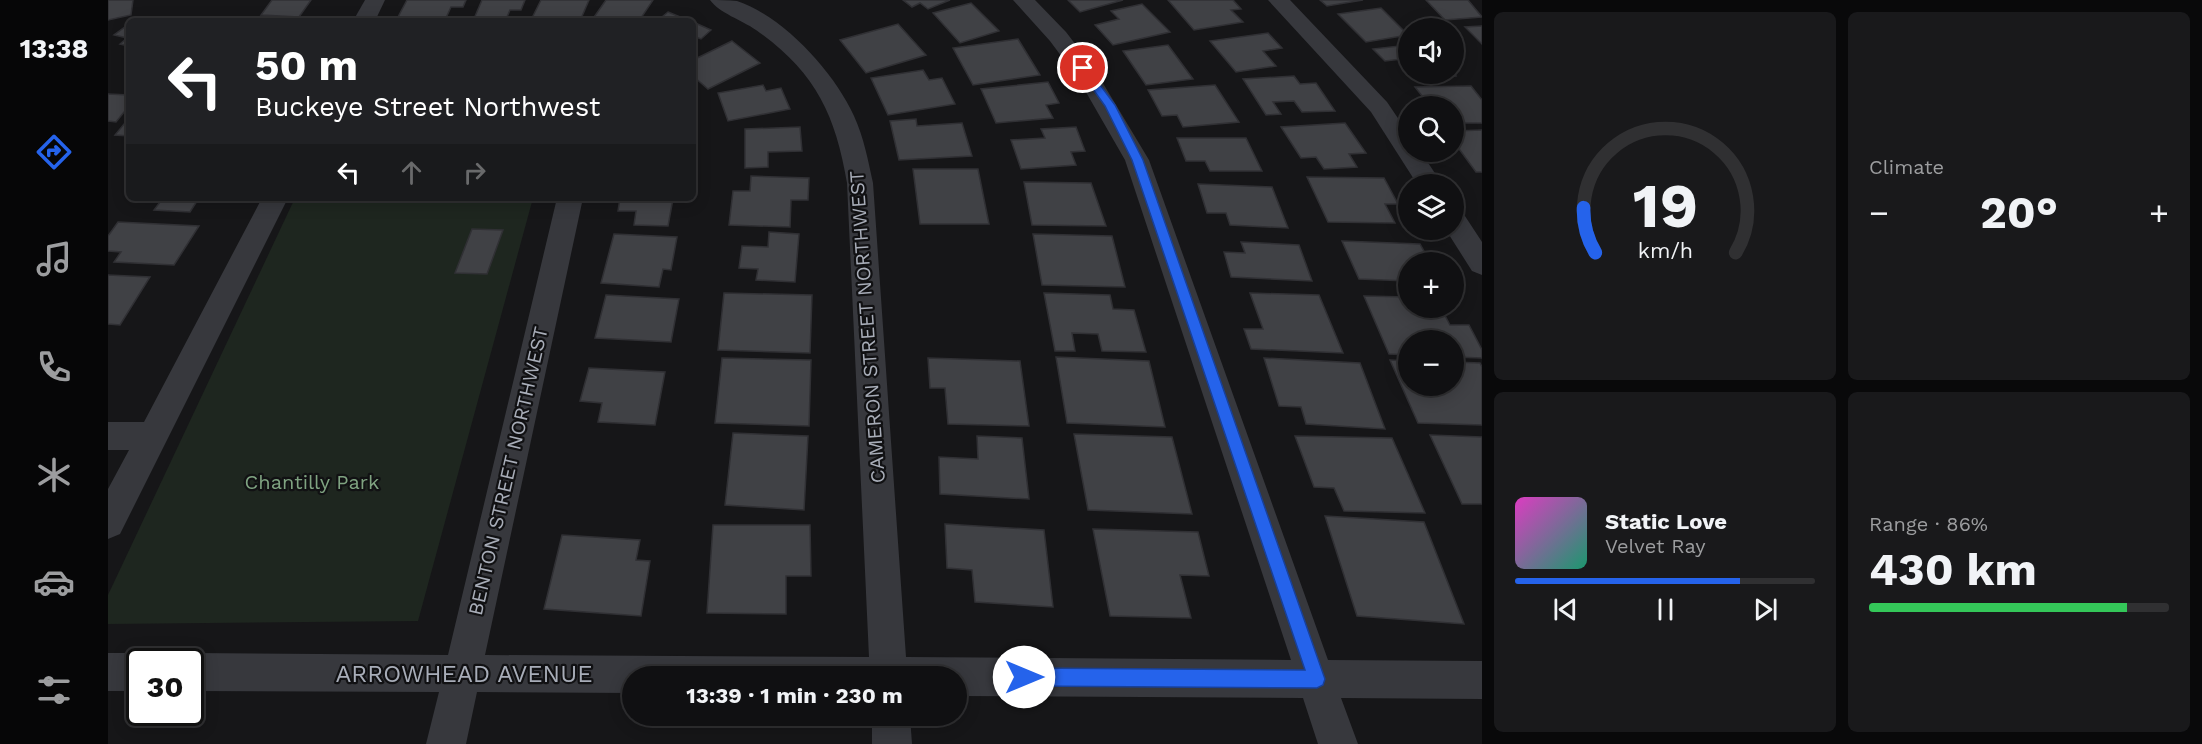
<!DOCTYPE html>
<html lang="en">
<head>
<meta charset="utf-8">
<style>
	body { margin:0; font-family:"Work Sans",sans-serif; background:#19191b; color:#f1f3f6; height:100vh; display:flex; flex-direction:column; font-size:22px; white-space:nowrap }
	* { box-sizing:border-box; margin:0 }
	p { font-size:20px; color:#9c9d9f }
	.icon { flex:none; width:33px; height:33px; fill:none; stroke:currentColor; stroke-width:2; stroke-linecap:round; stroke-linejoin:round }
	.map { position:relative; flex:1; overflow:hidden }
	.drawer { display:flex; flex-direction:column; gap:12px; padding:12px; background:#09090a; width:720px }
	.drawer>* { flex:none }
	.hud { position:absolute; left:18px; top:18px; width:570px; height:183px; border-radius:9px; box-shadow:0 3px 15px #0003,0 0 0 2px #303032; background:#202124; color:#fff; overflow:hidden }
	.fabs { position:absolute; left:1290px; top:18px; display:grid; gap:12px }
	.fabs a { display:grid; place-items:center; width:66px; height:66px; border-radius:50%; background:#101012; box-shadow:0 3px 15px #0003,0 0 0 2px #303032; font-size:30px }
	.speed { position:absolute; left:18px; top:648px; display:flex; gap:12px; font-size:30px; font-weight:700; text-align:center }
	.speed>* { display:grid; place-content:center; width:78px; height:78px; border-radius:50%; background:#101012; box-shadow:0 3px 15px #0003,0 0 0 2px #303032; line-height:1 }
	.speed .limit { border:3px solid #111; border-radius:9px; background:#fff; color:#111 }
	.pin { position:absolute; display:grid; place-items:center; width:51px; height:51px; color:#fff; margin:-26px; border:3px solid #fff; border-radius:50%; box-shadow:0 2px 6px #0007 }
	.me { position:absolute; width:66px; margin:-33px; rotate:90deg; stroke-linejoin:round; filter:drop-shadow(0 0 4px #0008) }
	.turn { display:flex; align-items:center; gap:21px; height:126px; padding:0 30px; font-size:27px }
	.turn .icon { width:78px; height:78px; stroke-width:2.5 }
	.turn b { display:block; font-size:42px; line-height:51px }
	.lanes { display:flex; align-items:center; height:57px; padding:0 30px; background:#0003; justify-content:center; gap:30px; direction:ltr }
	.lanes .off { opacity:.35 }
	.big { font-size:45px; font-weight:700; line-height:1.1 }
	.drawer .tile { flex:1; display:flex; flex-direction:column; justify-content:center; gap:9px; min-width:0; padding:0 21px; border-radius:9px; background:#19191b }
	.drawer .dial { align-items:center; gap:0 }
	.dial svg { height:156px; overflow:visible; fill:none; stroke:#303032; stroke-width:7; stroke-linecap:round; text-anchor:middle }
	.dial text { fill:#f1f3f6; stroke:none }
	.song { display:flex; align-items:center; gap:18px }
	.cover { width:72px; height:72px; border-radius:9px; background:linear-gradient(135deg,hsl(310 70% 55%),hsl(160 70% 35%)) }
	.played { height:6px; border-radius:3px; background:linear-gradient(90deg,#2563eb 75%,#303032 75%) }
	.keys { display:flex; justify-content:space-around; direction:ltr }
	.heat { display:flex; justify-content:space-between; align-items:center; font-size:33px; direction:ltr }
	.charge { height:9px; border-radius:4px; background:linear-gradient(90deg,#34c759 86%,#303032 0) }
	.drawer .tiles { flex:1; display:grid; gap:12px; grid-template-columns:repeat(2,1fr) }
	.trip { position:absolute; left:514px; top:666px; width:345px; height:60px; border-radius:30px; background:#101012; box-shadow:0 3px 15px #0003,0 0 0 2px #303032; font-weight:700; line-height:60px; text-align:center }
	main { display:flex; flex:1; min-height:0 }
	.menu { display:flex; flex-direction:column; width:108px; justify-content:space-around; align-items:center; background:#060607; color:#9c9d9f }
	.menu .icon { width:42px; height:42px }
	.menu .selected { color:#2563eb }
	.menu b { font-size:27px; color:#f1f3f6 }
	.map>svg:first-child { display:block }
	.green { fill:#1e261f }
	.building { fill:#404145; stroke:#303034; stroke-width:1.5 }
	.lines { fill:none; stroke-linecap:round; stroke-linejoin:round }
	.street { fill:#37383d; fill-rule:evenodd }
	.route { fill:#2563eb; stroke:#184099; stroke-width:1.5 }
	.labels { text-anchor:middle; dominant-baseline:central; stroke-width:4.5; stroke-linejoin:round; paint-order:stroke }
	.street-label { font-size:20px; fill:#a8adb8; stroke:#111113 }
	.park-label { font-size:20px; fill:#7fa381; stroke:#111113 }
	.near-street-label { font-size:24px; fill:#a8adb8; stroke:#111113 }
</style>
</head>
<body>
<main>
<nav class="menu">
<b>13:38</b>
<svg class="icon selected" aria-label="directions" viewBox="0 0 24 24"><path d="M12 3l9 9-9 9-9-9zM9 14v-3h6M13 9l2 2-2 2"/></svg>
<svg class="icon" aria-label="music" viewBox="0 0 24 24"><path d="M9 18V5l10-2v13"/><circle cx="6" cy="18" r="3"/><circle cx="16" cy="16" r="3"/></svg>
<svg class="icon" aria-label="phone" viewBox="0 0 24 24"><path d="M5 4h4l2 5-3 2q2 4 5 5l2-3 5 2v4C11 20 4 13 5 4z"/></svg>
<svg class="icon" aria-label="climate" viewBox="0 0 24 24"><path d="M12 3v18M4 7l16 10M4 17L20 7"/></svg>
<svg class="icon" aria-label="car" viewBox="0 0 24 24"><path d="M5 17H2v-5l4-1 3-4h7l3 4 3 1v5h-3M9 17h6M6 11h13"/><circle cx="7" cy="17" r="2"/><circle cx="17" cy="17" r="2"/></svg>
<svg class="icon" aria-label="filters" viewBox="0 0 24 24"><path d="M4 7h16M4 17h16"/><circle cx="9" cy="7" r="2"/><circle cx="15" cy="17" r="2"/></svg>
</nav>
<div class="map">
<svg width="1374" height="744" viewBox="0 0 1374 744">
	<rect width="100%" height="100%" fill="#161618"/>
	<!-- green -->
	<path class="green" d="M187,198H425L310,621L0,624V595Z"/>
	<!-- building -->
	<g class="building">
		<path d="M0,0H25L23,15L0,20Z"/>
		<path d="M164,0H203L191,17L153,15Z"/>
		<path d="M299,0H358L355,7H343L338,18L290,17Z"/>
		<path d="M374,0H417L413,10H402L399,17H381L379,21H365Z"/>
		<path d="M433,0H481L472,21L423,20Z"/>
		<path d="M498,0H545L531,21L484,20Z"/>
		<path d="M795,0H842L820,9L812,3L804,7Z"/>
		<path d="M960,0H1015L972,12Z"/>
		<path d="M1060,0H1125L1133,9L1123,10L1135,22L1086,30Z"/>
		<path d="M1212,0H1255L1219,6Z"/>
		<path d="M1318,0H1360L1374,17L1337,20Z"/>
		<path d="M863,3L891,31L852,43L825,13Z"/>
		<path d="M1034,4L1062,32L1005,45L987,25L1011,19L1003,11Z"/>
		<path d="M1273,8L1300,35L1258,42L1230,14Z"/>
		<path d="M560,12L582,21H549Z"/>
		<path d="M585,22L603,30L593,39L585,36Z"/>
		<path d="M21,24V46L12,44L19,38L6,35Z"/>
		<path d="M790,24L818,55L758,73L732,40Z"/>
		<path d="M1374,26V44L1357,27Z"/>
		<path d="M1160,33L1174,48L1155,51L1168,66L1128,72L1102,41Z"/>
		<path d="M910,39L932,75L865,85L845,48Z"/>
		<path d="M624,41L652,63L600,89L585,76V60Z"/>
		<path d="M1060,45L1085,79L1038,85L1015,51Z"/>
		<path d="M1300,45V66L1294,59L1277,61L1265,49Z"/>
		<path d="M815,70L821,80L834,78L847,104L780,115L763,78Z"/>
		<path d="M1346,73L1348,76L1314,80L1308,74Z"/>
		<path d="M1186,76L1192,84L1208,83L1227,111L1194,112L1186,101L1165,102L1173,114L1158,115L1135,79Z"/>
		<path d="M940,82L951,103L938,105L945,118L888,123L873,89Z"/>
		<path d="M655,85L658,91L673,88L682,109L620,121L610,93Z"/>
		<path d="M1107,85L1131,122L1075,127L1069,115L1054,116L1040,90Z"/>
		<path d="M1363,86L1374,100V123H1346V106H1322L1307,87Z"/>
		<path d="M0,94L21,95V106L8,122L0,121Z"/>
		<path d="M21,118V136L7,135Z"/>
		<path d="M808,119L809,126L854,123L864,156L791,160L782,121Z"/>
		<path d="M1237,123L1258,153L1241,154L1249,167L1216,169L1208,157L1193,158L1173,127Z"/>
		<path d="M692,127L694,151L660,152V167L637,168V129Z"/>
		<path d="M968,127L977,151L963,152L968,165L913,169L903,140L937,138L933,129Z"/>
		<path d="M1374,130V172H1368L1346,142V131Z"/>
		<path d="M1069,138H1138L1154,171H1102L1097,161H1078Z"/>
		<path d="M805,169H870L881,224H812Z"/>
		<path d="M643,176L701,178L700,200H683L682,227L621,225L625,191H642Z"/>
		<path d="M1199,177L1276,178L1290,204H1277L1287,223L1220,222Z"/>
		<path d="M916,182L983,183L998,226L924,225Z"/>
		<path d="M1090,184L1164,187L1180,228L1122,225L1118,213H1099Z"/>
		<path d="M55,198H91L82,212L46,210Z"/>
		<path d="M512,198H578L565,199L560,226L526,225L528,211H510Z"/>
		<path d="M10,222L91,226L66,265L6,262L13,252L0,251V236Z"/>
		<path d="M364,229L395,230L379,274L347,273Z"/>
		<path d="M661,232L691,234L687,282L648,280L650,269L631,268L634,246L660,247Z"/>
		<path d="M506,234L569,237L563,270L555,269L551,287L493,283Z"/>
		<path d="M925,234L1004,236L1017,287L934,285Z"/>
		<path d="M1234,241L1312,244L1322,262H1300V281L1251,279Z"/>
		<path d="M1133,242L1191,245L1204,281L1123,277L1116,252L1137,253Z"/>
		<path d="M0,275L42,277L12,325L0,324Z"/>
		<path d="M616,293L704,295L702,353L610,350Z"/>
		<path d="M936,293L1002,295L1005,309L1026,310L1038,352L994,351L990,334L964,333L967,351H947Z"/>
		<path d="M1142,293L1211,295L1235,353L1143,349L1136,329H1155Z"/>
		<path d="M498,295L571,299L563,342L487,338Z"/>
		<path d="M1256,296L1300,297V308H1333L1342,325H1361L1374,350V358L1346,357V340H1300V355L1281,354Z"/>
		<path d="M948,357L1041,361L1057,427L959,423Z"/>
		<path d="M614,358L703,360L701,426L607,423Z"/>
		<path d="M820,358L912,361L921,426L840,424L837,388H822Z"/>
		<path d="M1156,358L1252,363L1277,429L1198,424L1193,407L1171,406Z"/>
		<path d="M1282,360L1300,361V386H1346V362L1372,363L1374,367V425L1310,423Z"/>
		<path d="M481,368L557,372L547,425L490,422L494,403L472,401Z"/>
		<path d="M625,433L700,436L696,510L617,505Z"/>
		<path d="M966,434L1064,437L1084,514L980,510Z"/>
		<path d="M1322,435L1374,437V504H1354Z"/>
		<path d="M869,436L914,438L921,499L832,494L831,457L870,459Z"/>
		<path d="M1187,436L1284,438L1317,513L1236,511L1226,488L1206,487Z"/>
		<path d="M1217,516L1316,522L1356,624L1249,616Z"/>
		<path d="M837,524L936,530L945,607L867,602L864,570L839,568Z"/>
		<path d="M605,525H702L703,576H678V614L599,613Z"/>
		<path d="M985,529L1090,532L1101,576L1072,575L1083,618L1002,616Z"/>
		<path d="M454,535L532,540L528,560L542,561L533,616L436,609Z"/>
	</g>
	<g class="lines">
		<!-- street -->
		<g class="street">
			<path d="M257,0H277L267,21H245Z"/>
			<path d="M602,0C610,0 621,0 629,1C676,17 726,72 746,116C756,138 760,160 765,183L798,657L1183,660L1017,160L971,80L942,41L905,0H927L958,32L987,70L1041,160L1220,660L1374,661V699L1233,698L1250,744H1210L1195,698L849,696V676H525V693L369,692L358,744H318L331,692L82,691V662H68L82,653L340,655L449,198H475L377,655L761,657L739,183C727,113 707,72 648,30C634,20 611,13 602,0Z"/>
			<path d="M1160,0H1182L1279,102L1300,133V152H1313L1334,184H1309L1263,112Z"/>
			<path d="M154,198H180L12,534L0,539V489L21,450H0V422H36Z"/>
			<path d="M1346,210L1355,213L1374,242V275L1364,271L1338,230H1346Z"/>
			<path d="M0,653H32L45,659L46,662H32V691H0Z"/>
			<path d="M764,716H802L804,744H764Z"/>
		</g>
	</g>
	<!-- route -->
	<path class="route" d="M975,65L978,66L1007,105L1035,160L1217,679L1215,685L1209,688L916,686L910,683L907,677L910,671L916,668L1197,670L1024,160L997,106L970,68Z"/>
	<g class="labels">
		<!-- street labels -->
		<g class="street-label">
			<text transform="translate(759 327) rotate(-94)">CAMERON STREET NORTHWEST</text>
			<text transform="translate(400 471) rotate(-77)">BENTON STREET NORTHWEST</text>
		</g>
		<!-- park labels -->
		<g class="park-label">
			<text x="204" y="482">Chantilly Park</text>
		</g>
		<!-- near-street labels -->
		<g class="near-street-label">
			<text x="356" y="674">ARROWHEAD AVENUE</text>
		</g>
	</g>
</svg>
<div class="fabs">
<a><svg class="icon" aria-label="sound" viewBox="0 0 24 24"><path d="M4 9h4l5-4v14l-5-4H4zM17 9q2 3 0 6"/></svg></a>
<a><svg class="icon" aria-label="search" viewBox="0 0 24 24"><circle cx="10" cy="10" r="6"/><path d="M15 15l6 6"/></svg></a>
<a><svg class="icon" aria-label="layers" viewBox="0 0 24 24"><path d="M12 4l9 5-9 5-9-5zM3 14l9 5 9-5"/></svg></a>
<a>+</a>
<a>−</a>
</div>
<div class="speed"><div class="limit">30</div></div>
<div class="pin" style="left:975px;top:68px;background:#d93025"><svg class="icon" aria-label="arrive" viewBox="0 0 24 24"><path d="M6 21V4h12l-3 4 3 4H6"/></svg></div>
<svg class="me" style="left:916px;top:677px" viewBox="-20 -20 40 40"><circle r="19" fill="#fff"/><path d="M0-13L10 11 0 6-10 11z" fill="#2563eb"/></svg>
<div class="trip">13:39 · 1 min · 230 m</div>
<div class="hud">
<div class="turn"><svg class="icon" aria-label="left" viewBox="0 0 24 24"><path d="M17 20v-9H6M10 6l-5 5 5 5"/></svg><div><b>50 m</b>Buckeye Street Northwest</div></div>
<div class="lanes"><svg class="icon" aria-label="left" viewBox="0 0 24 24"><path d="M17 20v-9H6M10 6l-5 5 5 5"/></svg><svg class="icon off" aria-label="ahead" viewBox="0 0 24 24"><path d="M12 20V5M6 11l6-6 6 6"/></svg><svg class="icon off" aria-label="right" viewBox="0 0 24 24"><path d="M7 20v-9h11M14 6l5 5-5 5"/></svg></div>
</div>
</div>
<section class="drawer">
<div class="tiles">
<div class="tile dial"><svg viewBox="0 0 100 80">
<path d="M14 69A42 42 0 1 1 86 69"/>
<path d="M14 69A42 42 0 0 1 8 46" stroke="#2563eb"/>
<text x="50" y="56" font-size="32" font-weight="700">19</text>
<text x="50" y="72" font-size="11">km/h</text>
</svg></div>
<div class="tile"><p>Climate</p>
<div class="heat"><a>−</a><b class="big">20°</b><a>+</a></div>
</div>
<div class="tile">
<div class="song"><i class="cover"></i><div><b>Static Love</b><p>Velvet Ray</p></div></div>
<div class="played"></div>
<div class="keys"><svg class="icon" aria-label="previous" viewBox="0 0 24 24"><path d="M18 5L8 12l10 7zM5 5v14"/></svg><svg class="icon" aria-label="pause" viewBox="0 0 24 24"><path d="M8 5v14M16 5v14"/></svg><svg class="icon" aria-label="next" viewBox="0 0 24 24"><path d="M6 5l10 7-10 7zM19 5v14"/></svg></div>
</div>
<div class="tile"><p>Range · 86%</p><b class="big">430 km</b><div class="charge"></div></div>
</div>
</section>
</main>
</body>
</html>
